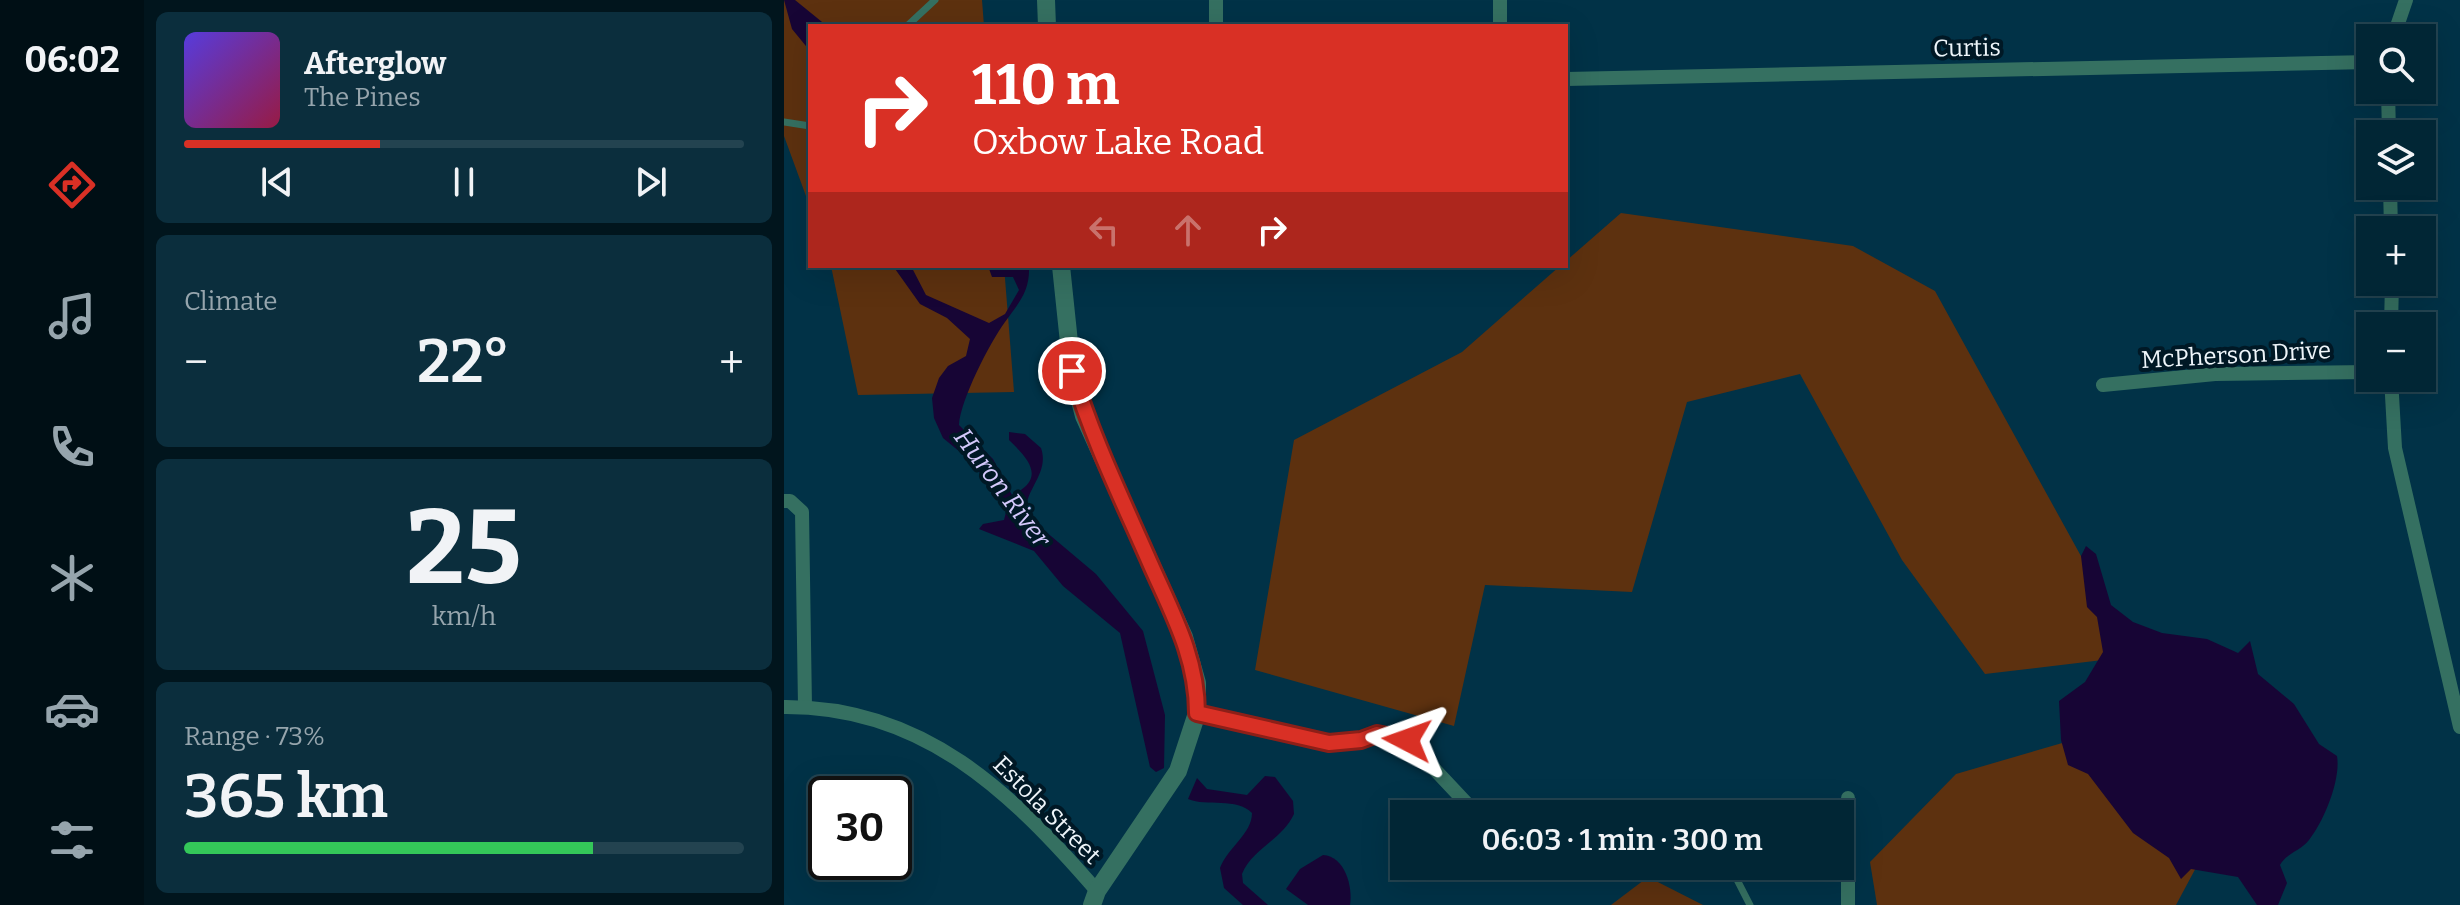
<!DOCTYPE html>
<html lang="en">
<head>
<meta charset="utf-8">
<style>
	body { margin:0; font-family:Bitter,serif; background:#0b2e3d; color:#f1f3f6; height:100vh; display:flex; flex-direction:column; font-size:30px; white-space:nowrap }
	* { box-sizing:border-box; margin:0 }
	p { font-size:26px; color:#96a5ad }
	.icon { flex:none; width:44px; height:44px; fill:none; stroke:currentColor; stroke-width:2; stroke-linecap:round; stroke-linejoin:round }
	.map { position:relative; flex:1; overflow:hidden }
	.panel { display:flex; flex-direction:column; gap:12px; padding:12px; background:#01151d; width:640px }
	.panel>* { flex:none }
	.hud { position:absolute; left:24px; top:24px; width:760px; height:244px; border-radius:0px; box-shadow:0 8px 32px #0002,0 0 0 2px #234350; background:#d93025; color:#fff; overflow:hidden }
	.buttons { position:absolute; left:1572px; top:24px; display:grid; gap:16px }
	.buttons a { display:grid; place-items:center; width:80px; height:80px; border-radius:0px; background:#012635; box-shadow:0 8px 32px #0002,0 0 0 2px #234350; font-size:40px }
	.speed { position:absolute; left:24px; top:776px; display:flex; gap:16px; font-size:40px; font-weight:700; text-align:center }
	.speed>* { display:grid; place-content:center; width:104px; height:104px; border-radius:50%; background:#012635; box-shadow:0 8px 32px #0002,0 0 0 2px #234350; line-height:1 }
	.speed .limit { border:4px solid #111; border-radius:12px; background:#fff; color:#111 }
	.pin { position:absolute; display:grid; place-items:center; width:68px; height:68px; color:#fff; margin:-34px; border:4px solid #fff; border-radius:50%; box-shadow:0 2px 8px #0007 }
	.me { position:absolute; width:88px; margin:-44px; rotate:274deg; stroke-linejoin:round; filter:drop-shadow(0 0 6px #0008) }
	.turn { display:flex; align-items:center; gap:28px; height:168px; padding:0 32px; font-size:36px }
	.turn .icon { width:104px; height:104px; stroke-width:2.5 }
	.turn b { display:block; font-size:56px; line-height:68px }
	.lanes { display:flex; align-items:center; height:76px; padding:0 32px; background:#0003; justify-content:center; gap:40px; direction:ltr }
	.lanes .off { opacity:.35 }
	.big { font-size:60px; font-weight:600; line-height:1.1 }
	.panel .card { flex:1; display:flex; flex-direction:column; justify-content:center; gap:12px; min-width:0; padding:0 28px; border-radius:12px; background:#0b2e3d }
	.panel .dial { align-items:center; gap:0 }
	.dial b { font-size:104px; line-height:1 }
	.song { display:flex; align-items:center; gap:24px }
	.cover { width:96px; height:96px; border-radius:12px; background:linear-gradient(135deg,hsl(250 70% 55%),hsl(340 70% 35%)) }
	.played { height:8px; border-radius:4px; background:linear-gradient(90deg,#d93025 35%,#234350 35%) }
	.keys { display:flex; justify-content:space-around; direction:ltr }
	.heat { display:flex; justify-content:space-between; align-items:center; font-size:44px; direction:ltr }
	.charge { height:12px; border-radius:6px; background:linear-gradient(90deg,#34c759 73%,#234350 0) }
	.trip { position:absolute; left:606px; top:800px; width:464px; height:80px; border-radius:0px; background:#012635; box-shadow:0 8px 32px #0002,0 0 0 2px #234350; font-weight:600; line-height:80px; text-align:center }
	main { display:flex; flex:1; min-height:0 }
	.dock { display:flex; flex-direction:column; width:144px; justify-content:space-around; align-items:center; background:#000f15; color:#96a5ad }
	.dock .icon { width:56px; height:56px }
	.dock .on { color:#d93025 }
	.dock b { font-size:36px; color:#f1f3f6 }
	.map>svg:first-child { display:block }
	.green { fill:#5d310f }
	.water { fill:#170535 }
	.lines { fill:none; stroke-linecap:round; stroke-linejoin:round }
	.service { stroke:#357061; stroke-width:7 }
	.minor { stroke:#357061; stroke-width:14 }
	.tertiary { stroke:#357061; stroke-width:18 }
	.route-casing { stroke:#8d1f18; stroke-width:20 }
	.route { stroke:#d93025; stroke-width:14 }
	.labels { text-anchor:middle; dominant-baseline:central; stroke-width:8; stroke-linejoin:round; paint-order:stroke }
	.street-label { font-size:24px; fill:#eef5fa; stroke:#001825 }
	.water-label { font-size:26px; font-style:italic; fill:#d4c9fc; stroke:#001825 }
</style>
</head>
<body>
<main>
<nav class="dock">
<b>06:02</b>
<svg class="icon on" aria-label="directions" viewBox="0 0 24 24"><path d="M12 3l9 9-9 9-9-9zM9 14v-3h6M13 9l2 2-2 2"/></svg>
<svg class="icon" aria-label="music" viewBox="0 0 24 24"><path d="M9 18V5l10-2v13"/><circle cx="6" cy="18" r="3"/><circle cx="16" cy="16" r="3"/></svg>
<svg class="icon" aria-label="phone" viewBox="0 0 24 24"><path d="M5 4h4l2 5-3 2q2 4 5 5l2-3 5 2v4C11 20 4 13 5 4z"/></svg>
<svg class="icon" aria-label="climate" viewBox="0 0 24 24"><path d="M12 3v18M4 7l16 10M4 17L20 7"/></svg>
<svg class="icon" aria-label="car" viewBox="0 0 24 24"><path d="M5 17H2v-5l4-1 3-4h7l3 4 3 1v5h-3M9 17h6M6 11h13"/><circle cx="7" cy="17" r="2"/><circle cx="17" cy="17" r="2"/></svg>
<svg class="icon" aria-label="filters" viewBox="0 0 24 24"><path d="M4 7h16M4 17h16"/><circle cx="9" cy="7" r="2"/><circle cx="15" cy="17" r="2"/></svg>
</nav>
<section class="panel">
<div class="card">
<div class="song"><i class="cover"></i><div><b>Afterglow</b><p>The Pines</p></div></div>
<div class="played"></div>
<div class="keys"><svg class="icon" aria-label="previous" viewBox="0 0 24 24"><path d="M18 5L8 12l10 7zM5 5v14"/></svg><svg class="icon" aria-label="pause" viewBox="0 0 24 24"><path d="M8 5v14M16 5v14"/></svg><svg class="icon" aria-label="next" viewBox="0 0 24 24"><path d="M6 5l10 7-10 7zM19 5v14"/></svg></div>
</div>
<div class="card"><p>Climate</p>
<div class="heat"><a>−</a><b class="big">22°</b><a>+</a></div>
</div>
<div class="card dial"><b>25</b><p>km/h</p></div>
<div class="card"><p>Range · 73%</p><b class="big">365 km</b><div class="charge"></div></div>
</section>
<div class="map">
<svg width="1676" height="905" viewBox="0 0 1676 905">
	<rect width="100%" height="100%" fill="#013247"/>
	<!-- green -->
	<g class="green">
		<path d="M0,0H198L200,26H26V207L0,136Z"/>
		<path d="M837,213L1069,246L1151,291L1352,656L1201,674L1118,560L1016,374L903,402L848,592L701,585L670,726L471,670L510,440L678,352L776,266H782V261Z"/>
		<path d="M47,266H220L230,392L74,395Z"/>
		<path d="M1299,737L1422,849L1392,905H1093L1086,862L1172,774Z"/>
		<path d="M864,877L919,905H827Z"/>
	</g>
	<!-- water -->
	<g class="water">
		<path d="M0,0H11L43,26H26V51L8,29Z"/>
		<path d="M109,266H127L142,295L205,323L221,314L235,290L229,277H208L204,266H245C246,292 235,302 221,322C206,342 176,401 175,425L209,459L228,495C262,479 246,460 225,440V432L241,434L257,448C266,474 239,490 242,515L312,574L359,631L381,715L380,768L372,772L366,767L336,633L279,586L250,551L195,529L199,524L220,520L223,508L187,461L159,438L150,418L148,398L155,378L164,366L182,356L186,339L163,318L136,304Z"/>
		<path d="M1302,546L1312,554L1327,605L1349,622L1378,633L1423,639L1454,653L1466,641L1474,674L1510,704L1535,744L1553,756C1557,780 1540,821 1525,840C1516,851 1503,853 1496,865L1503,883L1494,905H1473L1454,877L1407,869L1397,879L1385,858L1349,833L1304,774L1284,765L1277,740L1275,701L1301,682L1319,652L1313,617L1303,607L1297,556Z"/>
		<path d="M481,776L491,777L509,801L510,814C498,840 468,849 458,874L459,883L484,905H459L440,888L436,868C444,847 468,834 468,813C453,797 423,807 404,799L413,778L423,789L463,795Z"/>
		<path d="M539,855C561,856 569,887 566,905H524L502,889L516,869Z"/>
	</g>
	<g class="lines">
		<!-- service -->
		<g class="service">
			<path d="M123,26L151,0"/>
			<path d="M0,122L26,126"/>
			<path d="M946,866L966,905"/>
		</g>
		<!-- minor -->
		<g class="minor">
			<path d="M432,0V26"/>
			<path d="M716,0V26"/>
			<path d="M1609,38L1622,0"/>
			<path d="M782,79L1586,62"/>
			<path d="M1604,90L1605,134"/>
			<path d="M1606,186L1607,230"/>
			<path d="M1607,326L1608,282"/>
			<path d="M1607,378L1611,448L1676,727"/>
			<path d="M1319,385L1431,374L1586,372"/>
			<path d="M0,501H6L18,512L21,707"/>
			<path d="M0,707C140,706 228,793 313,891"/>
			<path d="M413,713L545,743L577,740L593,734L623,740L686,807L755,814"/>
			<path d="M1064,798V905"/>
			<path d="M910,814L927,813"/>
		</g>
		<!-- tertiary -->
		<g class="tertiary">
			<path d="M262,0L263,26"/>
			<path d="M277,266L288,371L300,416L400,637L413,683V713L394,771L313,891L308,905"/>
		</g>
	</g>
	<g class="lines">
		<defs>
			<path id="route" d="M288,371C308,438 338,499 366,563C388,613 413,657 413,713L545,743L577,740L593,734L623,740"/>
		</defs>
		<!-- route casing -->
		<use href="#route" class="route-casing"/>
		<!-- route -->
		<use href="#route" class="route"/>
	</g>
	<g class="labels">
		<!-- street labels -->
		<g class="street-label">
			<text transform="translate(1183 48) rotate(-1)">Curtis</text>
			<text transform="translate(1452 355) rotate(-3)">McPherson Drive</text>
			<text transform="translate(263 810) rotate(45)">Estola Street</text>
		</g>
		<!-- water labels -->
		<g class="water-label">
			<text transform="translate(218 488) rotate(53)">Huron River</text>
		</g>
	</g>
</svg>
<div class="buttons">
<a><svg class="icon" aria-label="search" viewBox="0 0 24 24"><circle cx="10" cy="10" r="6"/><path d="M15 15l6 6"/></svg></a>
<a><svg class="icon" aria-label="layers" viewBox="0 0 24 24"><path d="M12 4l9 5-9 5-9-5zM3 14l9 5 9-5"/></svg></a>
<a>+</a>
<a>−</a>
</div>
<div class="speed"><div class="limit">30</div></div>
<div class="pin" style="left:288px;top:371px;background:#d93025"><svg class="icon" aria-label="arrive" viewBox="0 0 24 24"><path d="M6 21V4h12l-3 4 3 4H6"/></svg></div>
<svg class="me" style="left:623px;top:740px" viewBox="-20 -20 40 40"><path d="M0-17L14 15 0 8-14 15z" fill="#d93025" stroke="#fff" stroke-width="4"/></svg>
<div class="trip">06:03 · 1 min · 300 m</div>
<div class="hud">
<div class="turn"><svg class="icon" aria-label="right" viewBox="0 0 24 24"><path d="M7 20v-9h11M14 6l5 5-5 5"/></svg><div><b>110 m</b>Oxbow Lake Road</div></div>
<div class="lanes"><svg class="icon off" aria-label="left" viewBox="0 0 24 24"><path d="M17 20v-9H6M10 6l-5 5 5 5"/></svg><svg class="icon off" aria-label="ahead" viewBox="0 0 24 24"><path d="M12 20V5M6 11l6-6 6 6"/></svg><svg class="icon" aria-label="right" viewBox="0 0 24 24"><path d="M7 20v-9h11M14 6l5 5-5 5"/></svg></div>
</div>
</div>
</main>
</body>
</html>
